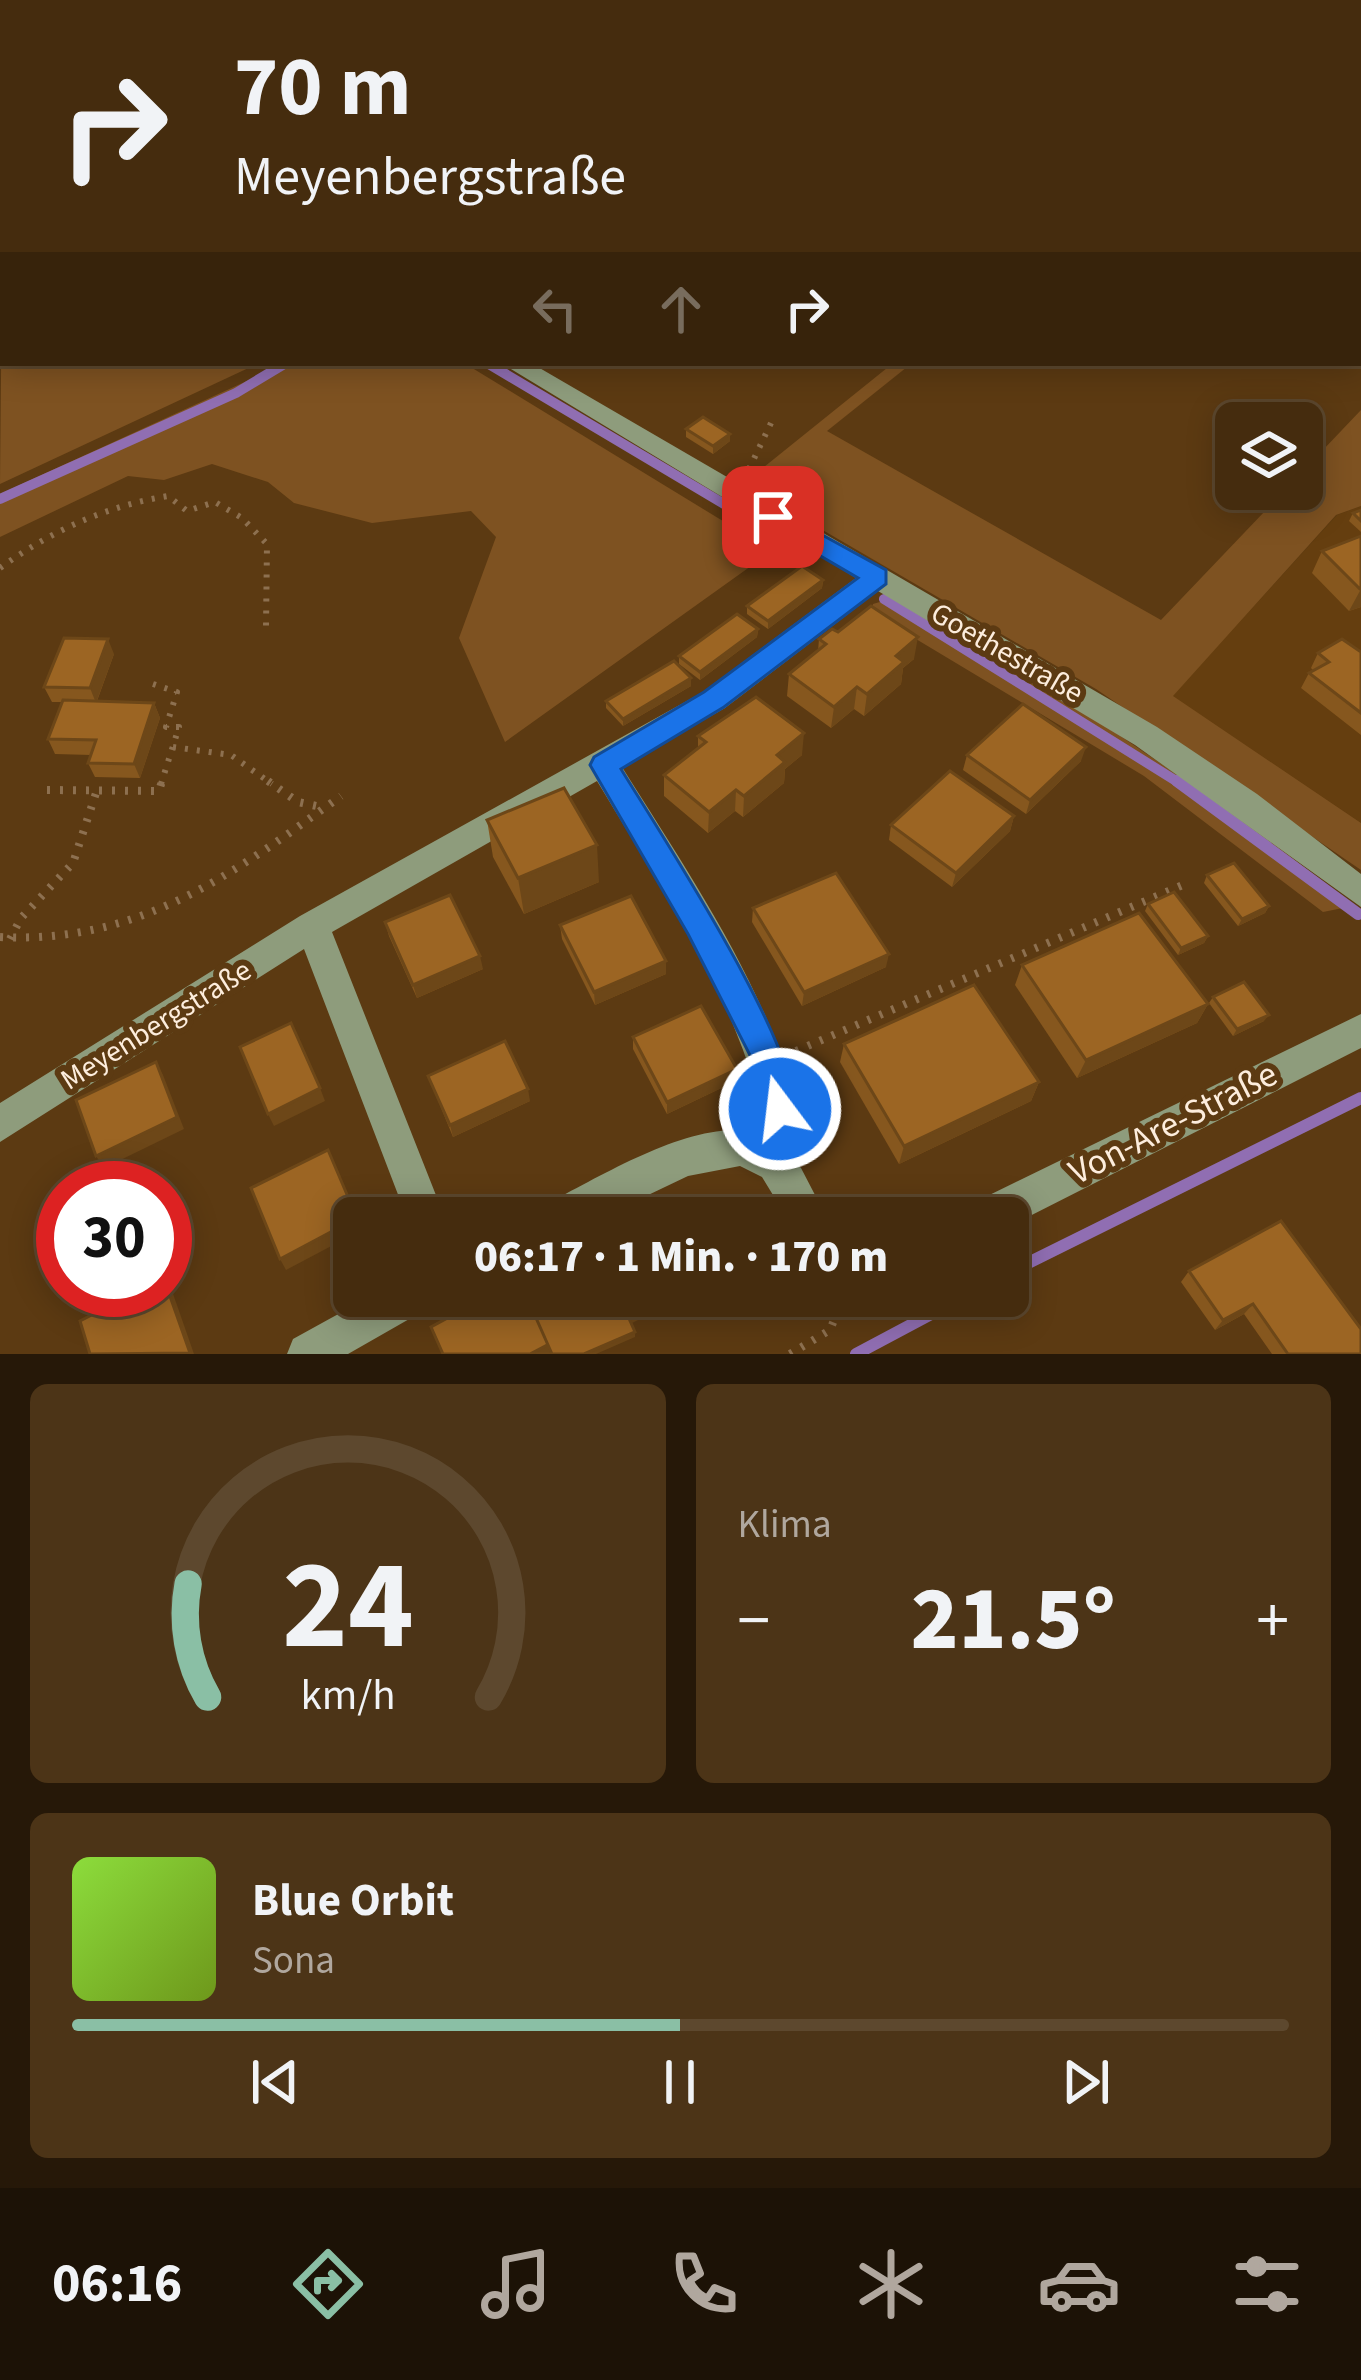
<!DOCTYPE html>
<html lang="de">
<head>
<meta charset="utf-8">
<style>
	body { margin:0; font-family:"Source Sans 3",sans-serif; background:#4c3417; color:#f1f3f6; height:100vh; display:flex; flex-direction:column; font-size:45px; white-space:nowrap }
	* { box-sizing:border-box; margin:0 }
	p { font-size:39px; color:#b0a79e }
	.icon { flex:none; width:66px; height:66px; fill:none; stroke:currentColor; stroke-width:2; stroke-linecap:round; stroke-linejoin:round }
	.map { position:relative; height:1354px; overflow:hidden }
	.details { display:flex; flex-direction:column; gap:30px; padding:30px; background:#261808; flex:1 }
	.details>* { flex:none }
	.hud { position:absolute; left:0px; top:0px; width:1362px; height:366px; box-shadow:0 6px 30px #0003,0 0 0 3px #5d482e; background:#452c0e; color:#f1f3f6; overflow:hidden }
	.buttons { position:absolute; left:1215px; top:402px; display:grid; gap:24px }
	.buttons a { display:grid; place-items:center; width:108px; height:108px; border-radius:18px; background:#452c0e; box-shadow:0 6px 30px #0003,0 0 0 3px #5d482e; font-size:60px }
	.speed { position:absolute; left:36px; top:1161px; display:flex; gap:24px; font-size:60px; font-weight:700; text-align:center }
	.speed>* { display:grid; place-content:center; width:156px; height:156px; border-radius:50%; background:#452c0e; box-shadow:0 6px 30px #0003,0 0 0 3px #5d482e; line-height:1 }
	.speed .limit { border:18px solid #d22; background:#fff; color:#111 }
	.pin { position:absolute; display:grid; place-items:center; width:102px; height:102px; color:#fff; margin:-51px; border-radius:24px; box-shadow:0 6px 18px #0006 }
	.me { position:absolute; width:132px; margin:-66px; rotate:345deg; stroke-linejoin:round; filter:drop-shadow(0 0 9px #0008) }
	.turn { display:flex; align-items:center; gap:42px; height:252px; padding:0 36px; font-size:54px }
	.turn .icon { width:156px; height:156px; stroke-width:2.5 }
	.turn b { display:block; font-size:84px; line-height:102px }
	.lanes { display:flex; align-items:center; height:114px; padding:0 36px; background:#0003; justify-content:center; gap:60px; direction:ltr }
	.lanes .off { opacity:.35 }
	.big { font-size:90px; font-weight:800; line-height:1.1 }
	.details .card { flex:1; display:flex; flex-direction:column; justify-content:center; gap:18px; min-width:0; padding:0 42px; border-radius:18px; background:#4c3417 }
	.details .dial { align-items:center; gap:0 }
	.dial svg { height:312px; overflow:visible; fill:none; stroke:#5d482e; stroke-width:7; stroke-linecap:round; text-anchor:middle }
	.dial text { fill:#f1f3f6; stroke:none }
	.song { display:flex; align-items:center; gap:36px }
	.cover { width:144px; height:144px; border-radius:18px; background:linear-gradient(135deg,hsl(90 70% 55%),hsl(80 70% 35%)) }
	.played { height:12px; border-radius:6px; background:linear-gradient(90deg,#8abfa5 50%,#5d482e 50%) }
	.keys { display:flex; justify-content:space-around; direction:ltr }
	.heat { display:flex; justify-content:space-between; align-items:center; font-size:66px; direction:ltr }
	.details .tiles { flex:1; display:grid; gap:30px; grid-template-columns:1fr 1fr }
	.card:last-child { grid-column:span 2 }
	.trip { position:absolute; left:333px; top:1197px; width:696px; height:120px; border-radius:18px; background:#452c0e; box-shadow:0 6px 30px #0003,0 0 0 3px #5d482e; font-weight:800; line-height:120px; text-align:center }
	.menu { display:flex; height:192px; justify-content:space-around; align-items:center; background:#1c1206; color:#b0a79e }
	.menu .icon { width:84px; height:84px }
	.menu .selected { color:#8abfa5 }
	.menu b { font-size:54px; color:#f1f3f6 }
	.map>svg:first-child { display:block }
	.built { fill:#653e0f }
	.green { fill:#7e5221 }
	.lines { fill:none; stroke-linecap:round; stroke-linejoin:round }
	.stream-far1 { stroke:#906eb2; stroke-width:10 }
	.stream { stroke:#906eb2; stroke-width:12 }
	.path-far2 { stroke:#8d7050; stroke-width:4.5; stroke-dasharray:1.5 6; stroke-linecap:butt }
	.path-far1 { stroke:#8d7050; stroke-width:6; stroke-dasharray:3 9; stroke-linecap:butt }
	.path { stroke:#8d7050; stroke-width:8; stroke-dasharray:3 10; stroke-linecap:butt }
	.minor { fill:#8e9c7c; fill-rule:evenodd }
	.wall { fill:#86571e }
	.shaded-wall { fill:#6d4718 }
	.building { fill:#9c6523; stroke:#6d4718; stroke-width:3 }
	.route { fill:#1a73e8; stroke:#114b97; stroke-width:3 }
	.labels { text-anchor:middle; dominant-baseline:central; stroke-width:12; stroke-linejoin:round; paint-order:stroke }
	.street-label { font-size:30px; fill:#fdeddd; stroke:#5c3a12 }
	.near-street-label { font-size:36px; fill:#fdeddd; stroke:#5c3a12 }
</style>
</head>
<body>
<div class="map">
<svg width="1361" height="1354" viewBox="0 0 1361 1354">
	<rect width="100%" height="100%" fill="#5c3a12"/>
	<!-- built -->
	<path class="built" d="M1361,506V823L1172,696L1337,515Z"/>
	<!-- green -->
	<g class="green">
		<path d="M0,0H1139L1143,3H3V69Z"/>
		<path d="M3,165V363H259L0,484Z"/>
		<path d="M286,363H464L772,551L505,742L459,638L496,537L471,511L372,523L294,503L268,482L212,464L164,480L128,476L0,537V494Z"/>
		<path d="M880,363H912L827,431L1161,620L1286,489H1302V472L1361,410V506L1336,515L1173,696L1361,823V870L1096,689L759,493L764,467L887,368Z"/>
		<path d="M900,596C1054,689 1201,786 1343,897V908L1323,912L1144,776L871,612L873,604Z"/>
	</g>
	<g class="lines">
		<!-- stream-far1 -->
		<g class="stream-far1">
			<path d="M487,363L793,545"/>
			<path d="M0,499L236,393L286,363"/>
			<path d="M884,599L1181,784"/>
		</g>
		<!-- stream -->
		<g class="stream">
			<path d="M1177,781L1358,914"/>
			<path d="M1008,1273L1361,1098"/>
			<path d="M856,1354L965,1296"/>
		</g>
		<!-- path-far2 -->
		<g class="path-far2">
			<path d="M303,0L309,3"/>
			<path d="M403,0L409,3"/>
			<path d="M500,3L507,0"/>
		</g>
		<!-- path-far1 -->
		<g class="path-far1">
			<path d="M749,469L771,423"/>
			<path d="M0,568C51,531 106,506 168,496L187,511L215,502L242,518L267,544L266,627"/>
			<path d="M153,684L177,692L166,727H179L161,784"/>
			<path d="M173,747L231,755L272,784"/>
		</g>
		<!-- path -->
		<g class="path">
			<path d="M268,781L298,802L321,807"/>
			<path d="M47,790L159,791L162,781"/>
			<path d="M0,937C140,944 234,873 341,796"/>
			<path d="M10,939L21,918L73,863L97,790"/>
			<path d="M796,1051L1185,884"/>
			<path d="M790,1354L830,1330L844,1296"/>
		</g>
		<!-- minor -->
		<g class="minor">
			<path d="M1171,0H1191L1193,3H1173Z"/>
			<path d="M0,71L3,72V85L0,84Z"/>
			<rect x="1359" y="123" width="2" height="13"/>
			<path d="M501,363H531L1157,727L1257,794L1361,874V907L1135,745L878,591L725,708L622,767C691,877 764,983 799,1109L780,1144L801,1168L827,1218H787L762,1177L740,1166L688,1176L600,1218H541L546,1204C600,1177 686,1123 746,1131L761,1107C730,987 660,886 597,781L332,932L445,1218H407L304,949L0,1142V1103L300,916L703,692L856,578Z"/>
			<path d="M1361,1014V1048L1008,1227V1218H966L971,1204Z"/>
			<path d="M371,1296H431L425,1310L348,1354H287L293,1339Z"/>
		</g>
	</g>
	<!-- wall -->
	<g class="wall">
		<path d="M686,429L730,434V441L713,454L686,437Z"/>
		<path d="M1361,510V532L1349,521L1353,513Z"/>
		<path d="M1361,536V607L1349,611L1312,573L1322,551Z"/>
		<path d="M823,580L822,588L768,629L747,614V606Z"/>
		<path d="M758,629L757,637L700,680L679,664V656Z"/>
		<path d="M838,632L914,659L903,668L901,684L864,716L854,709L831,728L787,696L789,674L818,651L819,639Z"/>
		<path d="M1361,652V735L1301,688L1309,673L1313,670L1311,668L1318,653Z"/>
		<path d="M114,654L97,701L154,703L160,718L140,778L95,777L88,763L91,755L55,754L48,739L62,702H52L44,687Z"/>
		<path d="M691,678V686L623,726L606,708V701Z"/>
		<path d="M698,736L802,755L785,769L784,783L743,817L735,811L708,833L664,796V775L698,748Z"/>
		<path d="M967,755L1081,761L1026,814L963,770Z"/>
		<path d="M1014,816L1010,831L952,887L889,840L891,825Z"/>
		<path d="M487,820L599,882L524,914L493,857Z"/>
		<path d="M1207,875L1269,906L1265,913L1238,926L1204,883Z"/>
		<path d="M1148,904L1208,936L1204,943L1178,955L1145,911Z"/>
		<path d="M753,908L886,967L802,1006L752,922Z"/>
		<path d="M385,922L483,969L417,998L389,936Z"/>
		<path d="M560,925L666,961V974L595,1005L562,939Z"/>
		<path d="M1022,965L1208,1004L1197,1023L1077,1078L1015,985Z"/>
		<path d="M1213,997L1264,1021L1233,1036L1209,1003Z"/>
		<path d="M633,1037L737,1069L736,1081L667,1114L633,1049Z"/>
		<path d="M844,1044L1039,1082L1031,1101L899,1164L840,1062Z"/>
		<path d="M428,1076L530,1101L453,1137Z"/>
		<path d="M1189,1271L1361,1354H1272L1244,1314L1215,1330L1181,1282Z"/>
	</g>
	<!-- shaded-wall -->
	<g class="shaded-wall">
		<path d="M730,434V441L713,454V446Z"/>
		<path d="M823,580L822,588L768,629V621Z"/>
		<path d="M1361,589V607L1349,611Z"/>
		<path d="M758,629L757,637L700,680V672Z"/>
		<path d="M918,637L914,659L903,668L901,684L864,716L867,694L896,656Z"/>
		<path d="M108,639L114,654L96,703L90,688Z"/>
		<path d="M691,678V686L623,726V719Z"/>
		<path d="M857,687L854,709L831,728L834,707Z"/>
		<path d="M154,703L160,718L140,778L134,764Z"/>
		<path d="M804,733L802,755L785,769L784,783L743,817L744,796L777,755Z"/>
		<path d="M1086,747L1081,761L1026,814L1030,800Z"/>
		<path d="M736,790L735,811L708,833L709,812Z"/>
		<path d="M1014,816L1010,831L952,887L956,873Z"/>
		<path d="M597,845L599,882L524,914L518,878Z"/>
		<path d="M1269,906L1265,913L1238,926L1242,919Z"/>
		<path d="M1208,936L1204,943L1178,955L1181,948Z"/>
		<path d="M889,954L886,967L802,1006L804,992Z"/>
		<path d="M480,956L483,969L417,998L413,985Z"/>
		<path d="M666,961V974L595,1005L594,992Z"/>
		<path d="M1208,1004L1197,1023L1077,1078L1086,1060Z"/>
		<path d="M1269,1015L1264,1021L1233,1036L1237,1029Z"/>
		<path d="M156,1062L163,1075L184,1129L104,1168L96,1156Z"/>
		<path d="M737,1069L736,1081L667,1114V1102Z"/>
		<path d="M1039,1082L1031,1101L899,1164L904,1146Z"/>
		<path d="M320,1088L325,1101L274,1126L268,1114Z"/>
		<path d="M528,1089L530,1101L453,1137L450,1125Z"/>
		<path d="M354,1220V1234L286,1270L280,1259Z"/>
		<path d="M165,1280L171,1288L194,1354H188Z"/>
		<path d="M665,1296H686L630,1324L629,1314Z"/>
		<path d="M1253,1304L1244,1314L1215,1330L1223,1320Z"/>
		<path d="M635,1332V1337L596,1354H584Z"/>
		<path d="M549,1344L551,1354H530Z"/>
	</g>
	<!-- building -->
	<g class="building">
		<path d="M1272,0H1308L1298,3H1276Z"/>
		<path d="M703,417L730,434L713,446L686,429Z"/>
		<path d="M1361,510V521L1353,513Z"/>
		<path d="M1361,536V589H1360L1322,551Z"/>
		<path d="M802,566L823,580L768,621L747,606Z"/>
		<path d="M871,606L918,637L896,656L904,662L867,694L857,687L834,707L789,674L826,644L819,639L832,629L838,632Z"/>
		<path d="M737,614L758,629L700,672L679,656Z"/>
		<path d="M64,638L108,639L90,688L44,687Z"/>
		<path d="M1342,639L1361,652V713L1309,673L1329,662L1318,653Z"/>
		<path d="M674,661L691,678L623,719L606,701Z"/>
		<path d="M756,697L804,733L777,755L785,762L744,796L736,790L709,812L664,775L706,742L698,736Z"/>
		<path d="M63,700L154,703L134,764L88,763L96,740L48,739Z"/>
		<path d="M1023,704L1086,747L1030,800L967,755Z"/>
		<path d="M950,771L1014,816L956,873L891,825Z"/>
		<path d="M564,788L597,845L518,878L487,820Z"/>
		<path d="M1234,863L1269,906L1242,919L1207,875Z"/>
		<path d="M836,873L889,954L804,992L753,908Z"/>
		<path d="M1174,892L1208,936L1181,948L1148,904Z"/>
		<path d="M450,895L480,956L413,985L385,922Z"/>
		<path d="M631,896L666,961L594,992L560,925Z"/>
		<path d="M1139,913L1208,1004L1086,1060L1022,965Z"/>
		<path d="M1244,982L1269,1015L1237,1029L1213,997Z"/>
		<path d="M974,985L1039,1082L904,1146L844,1044Z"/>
		<path d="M701,1006L737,1069L667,1102L633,1037Z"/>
		<path d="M291,1023L320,1088L268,1114L240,1047Z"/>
		<path d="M505,1041L528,1089L450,1125L428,1076Z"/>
		<path d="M156,1062L177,1117L96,1156L76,1100Z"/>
		<path d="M328,1150L357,1218L280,1259L251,1188Z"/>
		<path d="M665,1208L670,1218H645Z"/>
		<path d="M1281,1221L1361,1329V1354H1288L1253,1304L1223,1320L1189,1271Z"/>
		<path d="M165,1282L190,1353L90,1354L80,1321L140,1290H165Z"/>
		<path d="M488,1296H526L549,1344L530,1354H443L431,1327Z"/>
		<path d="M540,1296H619L635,1332L584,1354H552L529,1302Z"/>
		<path d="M621,1296H665L629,1314Z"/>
	</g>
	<!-- route -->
	<path class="route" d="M773,508L886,570V584L724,707L621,769C655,825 815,1068 792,1120L780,1125L768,1120L755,1065L688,934L590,765L594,757L704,692L858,578L764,523V510Z"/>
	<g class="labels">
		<!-- street labels -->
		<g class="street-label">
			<text transform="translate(1007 653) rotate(30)">Goethestraße</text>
			<text transform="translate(156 1025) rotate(-32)">Meyenbergstraße</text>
		</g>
		<!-- near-street labels -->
		<g class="near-street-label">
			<text transform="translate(1173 1123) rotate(-27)">Von-Are-Straße</text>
		</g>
	</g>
</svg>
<div class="buttons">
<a><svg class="icon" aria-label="layers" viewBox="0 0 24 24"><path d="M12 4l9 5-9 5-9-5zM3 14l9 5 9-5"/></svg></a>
</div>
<div class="speed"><div class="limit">30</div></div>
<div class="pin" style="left:773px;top:517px;background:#d93025"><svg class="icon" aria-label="arrive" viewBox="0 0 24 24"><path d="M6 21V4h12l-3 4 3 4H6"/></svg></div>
<svg class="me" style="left:780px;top:1109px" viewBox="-20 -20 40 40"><circle r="17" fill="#1a73e8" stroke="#fff" stroke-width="3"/><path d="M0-11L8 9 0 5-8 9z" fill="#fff"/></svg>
<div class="trip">06:17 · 1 Min. · 170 m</div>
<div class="hud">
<div class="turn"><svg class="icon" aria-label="right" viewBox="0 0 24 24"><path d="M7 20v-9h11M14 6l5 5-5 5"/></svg><div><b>70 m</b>Meyenbergstraße</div></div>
<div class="lanes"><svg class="icon off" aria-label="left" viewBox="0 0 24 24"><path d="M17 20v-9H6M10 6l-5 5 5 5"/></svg><svg class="icon off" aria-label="ahead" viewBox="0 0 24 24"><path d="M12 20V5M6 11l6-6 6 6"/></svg><svg class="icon" aria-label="right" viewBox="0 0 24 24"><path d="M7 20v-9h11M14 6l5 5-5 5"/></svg></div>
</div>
</div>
<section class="details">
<div class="tiles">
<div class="card dial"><svg viewBox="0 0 100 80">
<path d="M14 69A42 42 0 1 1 86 69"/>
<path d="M14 69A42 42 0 0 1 9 40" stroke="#8abfa5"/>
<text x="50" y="56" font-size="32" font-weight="700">24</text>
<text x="50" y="72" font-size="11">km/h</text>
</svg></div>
<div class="card"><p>Klima</p>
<div class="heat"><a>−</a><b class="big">21.5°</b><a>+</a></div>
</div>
<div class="card">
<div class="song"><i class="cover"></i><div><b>Blue Orbit</b><p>Sona</p></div></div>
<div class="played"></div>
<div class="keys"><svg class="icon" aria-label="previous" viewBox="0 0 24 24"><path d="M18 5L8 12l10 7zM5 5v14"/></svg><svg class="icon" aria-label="pause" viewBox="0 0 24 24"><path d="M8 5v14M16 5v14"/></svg><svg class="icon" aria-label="next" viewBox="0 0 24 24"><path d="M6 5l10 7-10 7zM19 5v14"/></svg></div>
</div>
</div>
</section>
<nav class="menu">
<b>06:16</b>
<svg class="icon selected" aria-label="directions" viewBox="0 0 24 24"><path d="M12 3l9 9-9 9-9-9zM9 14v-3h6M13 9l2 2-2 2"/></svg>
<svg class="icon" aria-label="music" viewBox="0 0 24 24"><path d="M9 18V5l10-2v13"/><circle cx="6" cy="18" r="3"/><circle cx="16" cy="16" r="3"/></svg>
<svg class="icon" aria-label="phone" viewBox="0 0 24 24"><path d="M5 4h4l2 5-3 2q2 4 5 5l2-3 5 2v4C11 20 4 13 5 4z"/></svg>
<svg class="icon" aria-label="climate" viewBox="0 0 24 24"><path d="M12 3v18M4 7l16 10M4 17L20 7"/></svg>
<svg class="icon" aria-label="car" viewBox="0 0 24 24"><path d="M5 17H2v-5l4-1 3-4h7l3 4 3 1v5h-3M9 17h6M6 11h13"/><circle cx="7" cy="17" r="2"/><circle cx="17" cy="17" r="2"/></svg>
<svg class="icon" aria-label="filters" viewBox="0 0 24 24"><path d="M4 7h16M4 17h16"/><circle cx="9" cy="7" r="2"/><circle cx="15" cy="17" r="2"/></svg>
</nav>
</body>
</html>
